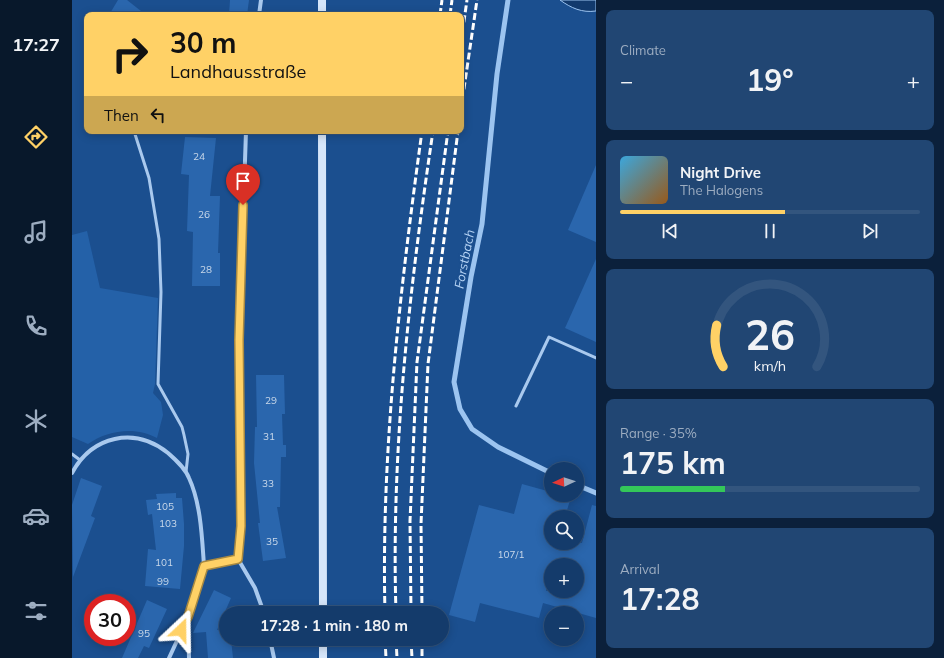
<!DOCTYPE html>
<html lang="en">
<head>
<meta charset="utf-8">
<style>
	body { margin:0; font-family:Mulish,sans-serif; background:#214673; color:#f1f3f6; height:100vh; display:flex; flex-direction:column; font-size:15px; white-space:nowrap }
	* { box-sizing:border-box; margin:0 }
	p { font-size:13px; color:#9dadc1 }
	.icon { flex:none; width:22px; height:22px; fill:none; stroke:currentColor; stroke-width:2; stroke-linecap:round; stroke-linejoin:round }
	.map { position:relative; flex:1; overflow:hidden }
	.drawer { display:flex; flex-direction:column; gap:10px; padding:10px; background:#0b203b; width:348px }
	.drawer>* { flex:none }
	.top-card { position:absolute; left:12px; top:12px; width:380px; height:122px; border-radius:8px; box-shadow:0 2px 10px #0003,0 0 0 1px #33557e; background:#ffd166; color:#111; overflow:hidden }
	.needle { width:26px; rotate:267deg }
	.buttons { position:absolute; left:472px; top:462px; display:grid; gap:8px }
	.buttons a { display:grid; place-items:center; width:40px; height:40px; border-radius:50%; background:#143b6b; box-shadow:0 2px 10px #0003,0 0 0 1px #33557e; font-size:20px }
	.speed { position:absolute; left:12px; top:594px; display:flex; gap:8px; font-size:20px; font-weight:700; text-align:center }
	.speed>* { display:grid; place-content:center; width:52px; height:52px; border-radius:50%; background:#143b6b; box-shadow:0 2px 10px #0003,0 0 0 1px #33557e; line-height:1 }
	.speed .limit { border:6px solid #d22; background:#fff; color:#111 }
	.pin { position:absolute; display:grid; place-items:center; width:34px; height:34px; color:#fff; margin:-41px -17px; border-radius:50% 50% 50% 0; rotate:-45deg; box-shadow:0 0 4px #0007 }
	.pin .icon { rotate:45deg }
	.me { position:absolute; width:44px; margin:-22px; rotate:23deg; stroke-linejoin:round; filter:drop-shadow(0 0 3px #0008) }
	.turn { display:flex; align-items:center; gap:14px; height:84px; padding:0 20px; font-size:18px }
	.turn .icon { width:52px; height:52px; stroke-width:2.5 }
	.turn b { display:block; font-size:28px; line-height:34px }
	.then { display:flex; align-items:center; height:38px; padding:0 20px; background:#0003; gap:8px; font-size:15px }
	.big { font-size:30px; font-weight:700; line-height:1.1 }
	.drawer .tile { flex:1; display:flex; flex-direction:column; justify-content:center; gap:6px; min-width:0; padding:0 14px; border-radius:8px; background:#214673 }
	.drawer .dial { align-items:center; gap:0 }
	.dial svg { height:104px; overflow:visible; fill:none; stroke:#33557e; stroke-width:7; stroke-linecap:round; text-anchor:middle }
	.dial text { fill:#f1f3f6; stroke:none }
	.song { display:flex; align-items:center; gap:12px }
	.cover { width:48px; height:48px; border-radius:6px; background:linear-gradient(135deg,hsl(200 70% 55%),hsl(30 70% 35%)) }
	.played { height:4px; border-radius:2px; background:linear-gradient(90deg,#ffd166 55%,#33557e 55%) }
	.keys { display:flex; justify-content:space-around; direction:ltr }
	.heat { display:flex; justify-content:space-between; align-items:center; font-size:22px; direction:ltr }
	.charge { height:6px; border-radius:3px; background:linear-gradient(90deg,#34c759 35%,#33557e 0) }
	.trip { position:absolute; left:147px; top:606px; width:230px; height:40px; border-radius:20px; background:#143b6b; box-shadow:0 2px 10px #0003,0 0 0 1px #33557e; font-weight:700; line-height:40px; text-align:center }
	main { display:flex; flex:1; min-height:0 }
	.tab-bar { display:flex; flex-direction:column; width:72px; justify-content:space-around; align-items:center; background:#08182b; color:#9dadc1 }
	.tab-bar .icon { width:28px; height:28px }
	.tab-bar .active { color:#ffd166 }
	.tab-bar b { font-size:18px; color:#f1f3f6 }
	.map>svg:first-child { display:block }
	.green { fill:#2461a8 }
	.water { fill:#123a6d; stroke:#9cc4f0 }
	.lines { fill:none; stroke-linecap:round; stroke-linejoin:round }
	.stream { stroke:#9cc4f0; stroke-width:5 }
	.building { fill:#2a66ad; fill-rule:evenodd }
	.lane { stroke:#a9c9ee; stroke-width:3 }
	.street { stroke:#a9c9ee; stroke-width:4 }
	.secondary { stroke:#d6e6fa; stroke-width:8 }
	.rail { stroke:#fff; stroke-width:3; stroke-dasharray:7 3; stroke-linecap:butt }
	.route-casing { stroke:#a68842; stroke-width:10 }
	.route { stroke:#ffd166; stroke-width:7 }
	.labels { text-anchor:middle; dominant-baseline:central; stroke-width:4; stroke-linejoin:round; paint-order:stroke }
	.number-label { font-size:10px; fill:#cad9ea }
	.water-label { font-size:13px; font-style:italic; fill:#b5d3f5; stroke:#1b4f8f }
</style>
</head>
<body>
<main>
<nav class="tab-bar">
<b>17:27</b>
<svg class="icon active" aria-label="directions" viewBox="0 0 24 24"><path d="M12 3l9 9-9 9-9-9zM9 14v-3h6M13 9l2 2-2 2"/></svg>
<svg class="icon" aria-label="music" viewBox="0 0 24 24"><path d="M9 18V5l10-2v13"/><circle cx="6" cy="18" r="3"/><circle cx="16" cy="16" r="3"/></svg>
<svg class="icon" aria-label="phone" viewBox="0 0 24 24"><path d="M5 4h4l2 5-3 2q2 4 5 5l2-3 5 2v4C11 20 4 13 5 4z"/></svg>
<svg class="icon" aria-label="climate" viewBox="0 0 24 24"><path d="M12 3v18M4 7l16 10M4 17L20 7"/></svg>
<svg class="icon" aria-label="car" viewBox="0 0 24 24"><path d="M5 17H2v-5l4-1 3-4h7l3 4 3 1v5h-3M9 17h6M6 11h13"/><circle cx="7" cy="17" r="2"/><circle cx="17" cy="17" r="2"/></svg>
<svg class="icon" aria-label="filters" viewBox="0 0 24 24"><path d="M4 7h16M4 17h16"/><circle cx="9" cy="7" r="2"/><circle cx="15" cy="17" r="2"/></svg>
</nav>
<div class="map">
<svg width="524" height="658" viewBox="0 0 524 658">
	<rect width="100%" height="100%" fill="#1b4f8f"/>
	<!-- green -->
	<path class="green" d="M15,231L28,288L86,298L83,384L81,393L89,402L90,408L91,415L85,438C64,426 35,430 16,444L0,437V235Z"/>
	<!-- water -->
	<path class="water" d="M488,0H524V11C510,13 499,8 488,0Z"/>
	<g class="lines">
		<!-- stream -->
		<g class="stream">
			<path d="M436,0L425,74L410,224L399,277L382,382L388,409L400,429L426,447L479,473"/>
			<path d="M505,485L524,493"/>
		</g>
	</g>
	<!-- building -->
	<g class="building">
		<path d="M46,0H55L74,15H37Z"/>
		<path d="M158,0H177L175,15H157Z"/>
		<path d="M113,137L144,138L138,196H148L146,253H148V286H120L121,232L115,231L117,175L109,174Z"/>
		<path d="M524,165V242L496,230Z"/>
		<path d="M524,259V342L493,328Z"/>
		<path d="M184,375H212L213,414H210L211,445H214V457H209L208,507H205L214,558L191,561L186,523H188L182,463L183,427H185Z"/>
		<path d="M9,478L30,486L19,516L23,518L1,577L0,505Z"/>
		<path d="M450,484L479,492V495H490L499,497L493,517H479V543H510L520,505L524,506V618L471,603L467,618L408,603L403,622L377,615L407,505L442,514ZM479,565H505V591H474L479,572Z"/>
		<path d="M104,493V498H110L112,524V546L108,589L73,586L76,549L84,550L80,514L76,515L74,500L85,499L84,494Z"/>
		<path d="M142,590L159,598L145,630L154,629V639H159L161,658H136L134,632L121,633Z"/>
		<path d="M75,600L95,609L77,648L72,646L66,658H50Z"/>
	</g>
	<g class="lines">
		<!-- lane -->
		<g class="lane">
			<path d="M13,52L15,55"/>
			<path d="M62,131L77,178L87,239L89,292L86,384L110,427L112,435L116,454L114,472"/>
			<path d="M444,406L477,337L524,358"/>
			<path d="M0,454L8,460"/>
		</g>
		<!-- street -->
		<g class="street">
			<path d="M187,15L189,0"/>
			<path d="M174,131L167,340L169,526L166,559L183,588L192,613"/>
			<path d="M0,473C20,436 62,426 96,453C104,460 113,468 117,478C129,504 130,538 132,566"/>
			<path d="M116,619L117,658"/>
			<path d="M198,639L202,658"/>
			<path d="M97,658L116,617L132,566L166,559"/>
		</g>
		<!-- secondary -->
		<g class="secondary">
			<path d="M250,0V15"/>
			<path d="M250,131L251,613"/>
			<path d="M251,639V658"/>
		</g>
		<!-- rail -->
		<g class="rail">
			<path d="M368,15L370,0"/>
			<path d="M378,15L380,0"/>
			<path d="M389,42L395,0"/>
			<path d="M389,109L405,0"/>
			<path d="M313,613C309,451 328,291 350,131"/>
			<path d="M324,613C319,450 337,292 361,131"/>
			<path d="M339,613L338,521L345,362L376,131"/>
			<path d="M350,613L349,524L356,364L386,131"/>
			<path d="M313,639L314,658"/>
			<path d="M324,639L325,658"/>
			<path d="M339,639L340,658"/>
			<path d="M350,639V658"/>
		</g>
	</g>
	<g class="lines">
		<defs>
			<path id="route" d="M109,630L116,617L132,566L166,559L169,526L167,340L171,205"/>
		</defs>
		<!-- route casing -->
		<use href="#route" class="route-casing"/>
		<!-- route -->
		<use href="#route" class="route"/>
	</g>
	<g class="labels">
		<!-- number labels -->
		<g class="number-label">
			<text x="127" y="156">24</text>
			<text x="132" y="214">26</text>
			<text x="134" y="269">28</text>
			<text x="199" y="400">29</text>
			<text x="197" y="436">31</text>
			<text x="196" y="483">33</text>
			<text x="93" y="506">105</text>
			<text x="96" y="523">103</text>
			<text x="200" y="541">35</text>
			<text x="439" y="554">107/1</text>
			<text x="92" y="562">101</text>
			<text x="91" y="581">99</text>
			<text x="72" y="633">95</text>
		</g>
		<!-- water labels -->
		<g class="water-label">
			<text transform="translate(392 259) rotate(-79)">Forstbach</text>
		</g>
	</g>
</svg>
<div class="buttons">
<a><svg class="needle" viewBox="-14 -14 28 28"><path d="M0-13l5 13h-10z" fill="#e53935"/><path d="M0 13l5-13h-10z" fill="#9dadc1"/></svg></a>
<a><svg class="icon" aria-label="search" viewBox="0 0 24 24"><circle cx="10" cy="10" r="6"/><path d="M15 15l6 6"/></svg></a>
<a>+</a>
<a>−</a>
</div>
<div class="speed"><div class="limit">30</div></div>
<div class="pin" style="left:171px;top:205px;background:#d93025"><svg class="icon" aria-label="arrive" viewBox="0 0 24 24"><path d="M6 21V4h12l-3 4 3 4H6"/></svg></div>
<svg class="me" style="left:109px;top:630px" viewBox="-20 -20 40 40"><path d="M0-17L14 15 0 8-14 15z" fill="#ffd166" stroke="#fff" stroke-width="4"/></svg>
<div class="trip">17:28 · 1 min · 180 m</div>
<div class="top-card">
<div class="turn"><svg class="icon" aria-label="right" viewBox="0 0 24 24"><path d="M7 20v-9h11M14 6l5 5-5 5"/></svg><div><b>30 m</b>Landhausstraße</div></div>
<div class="then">Then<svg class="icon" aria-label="left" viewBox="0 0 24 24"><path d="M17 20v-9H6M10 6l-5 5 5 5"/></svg></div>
</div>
</div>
<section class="drawer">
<div class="tile"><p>Climate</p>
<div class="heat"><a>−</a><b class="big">19°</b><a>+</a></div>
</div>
<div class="tile">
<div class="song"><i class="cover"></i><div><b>Night Drive</b><p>The Halogens</p></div></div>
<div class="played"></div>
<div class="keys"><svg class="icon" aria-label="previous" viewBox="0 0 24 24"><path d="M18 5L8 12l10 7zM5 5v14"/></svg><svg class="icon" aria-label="pause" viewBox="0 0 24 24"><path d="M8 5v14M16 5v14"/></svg><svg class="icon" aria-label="next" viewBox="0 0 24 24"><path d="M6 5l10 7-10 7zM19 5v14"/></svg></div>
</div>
<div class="tile dial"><svg viewBox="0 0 100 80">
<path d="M14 69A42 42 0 1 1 86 69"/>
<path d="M14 69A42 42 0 0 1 9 37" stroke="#ffd166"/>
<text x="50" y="56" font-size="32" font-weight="700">26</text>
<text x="50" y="72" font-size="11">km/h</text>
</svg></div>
<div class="tile"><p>Range · 35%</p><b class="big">175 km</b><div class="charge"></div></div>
<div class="tile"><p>Arrival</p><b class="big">17:28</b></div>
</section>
</main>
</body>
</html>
